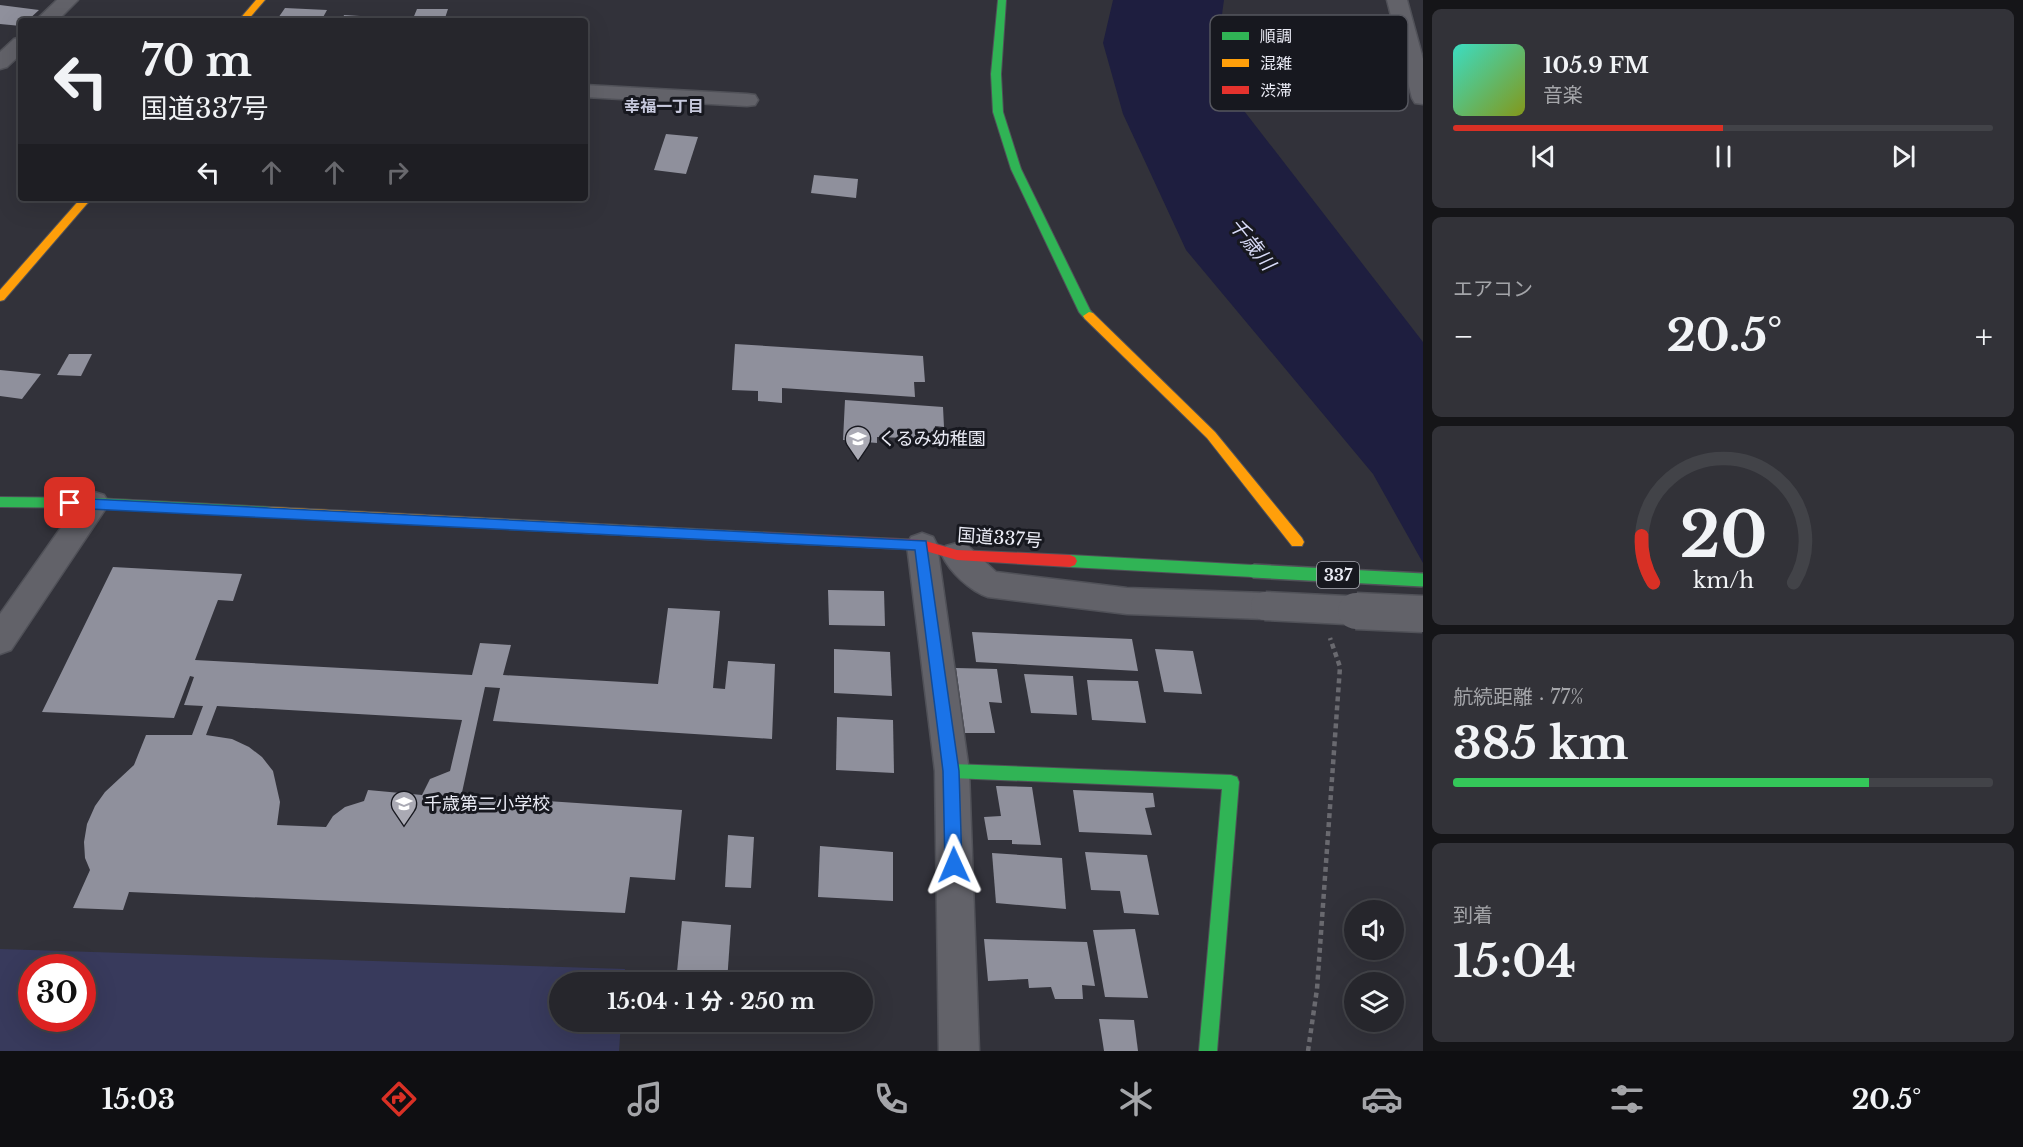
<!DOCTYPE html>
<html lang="ja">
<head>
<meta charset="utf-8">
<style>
	body { margin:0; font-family:"Libre Baskerville","Noto Sans JP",serif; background:#323238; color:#f1f3f6; height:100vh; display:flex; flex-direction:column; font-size:22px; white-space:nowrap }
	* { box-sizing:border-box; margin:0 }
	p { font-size:20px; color:#a4a5a9 }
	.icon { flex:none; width:33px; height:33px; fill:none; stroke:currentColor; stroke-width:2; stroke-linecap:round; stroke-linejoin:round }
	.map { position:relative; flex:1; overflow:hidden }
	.details { display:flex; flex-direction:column; gap:9px; padding:9px; background:#151518; width:600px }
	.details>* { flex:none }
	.banner { position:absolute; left:18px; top:18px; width:570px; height:183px; border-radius:6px; box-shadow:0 6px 24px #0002,0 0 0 2px #424348; background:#26262c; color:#f1f3f6; overflow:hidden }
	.buttons { position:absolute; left:1344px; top:900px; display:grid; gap:12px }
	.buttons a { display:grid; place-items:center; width:60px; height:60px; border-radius:50%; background:#26262c; box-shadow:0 6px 24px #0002,0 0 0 2px #424348; font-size:30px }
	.speed { position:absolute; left:18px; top:954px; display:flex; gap:12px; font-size:30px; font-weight:700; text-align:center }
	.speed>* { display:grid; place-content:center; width:78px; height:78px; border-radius:50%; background:#26262c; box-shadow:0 6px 24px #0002,0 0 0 2px #424348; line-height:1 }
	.speed .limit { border:9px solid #d22; background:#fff; color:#111 }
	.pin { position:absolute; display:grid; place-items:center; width:51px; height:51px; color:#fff; margin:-26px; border-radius:12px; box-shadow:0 3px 9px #0006 }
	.me { position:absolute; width:66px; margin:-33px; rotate:359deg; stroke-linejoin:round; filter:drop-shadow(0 0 4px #0008) }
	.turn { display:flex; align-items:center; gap:21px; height:126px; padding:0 24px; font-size:27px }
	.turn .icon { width:78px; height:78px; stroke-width:2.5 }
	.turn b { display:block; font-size:42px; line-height:51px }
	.lanes { display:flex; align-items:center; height:57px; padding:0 24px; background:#0003; justify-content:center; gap:30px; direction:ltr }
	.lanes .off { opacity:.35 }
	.big { font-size:45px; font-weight:700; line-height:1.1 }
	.details .tile { flex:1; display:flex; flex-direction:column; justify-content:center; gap:9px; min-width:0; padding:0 21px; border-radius:9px; background:#323238 }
	.details .dial { align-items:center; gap:0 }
	.dial svg { height:156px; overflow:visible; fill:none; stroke:#424348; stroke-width:7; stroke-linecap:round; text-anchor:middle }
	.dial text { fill:#f1f3f6; stroke:none }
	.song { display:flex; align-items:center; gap:18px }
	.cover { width:72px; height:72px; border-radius:9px; background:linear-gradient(135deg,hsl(170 70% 55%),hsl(70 70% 35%)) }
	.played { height:6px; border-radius:3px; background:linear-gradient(90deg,#d93025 50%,#424348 50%) }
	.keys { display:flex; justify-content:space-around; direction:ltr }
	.heat { display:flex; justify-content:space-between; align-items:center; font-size:33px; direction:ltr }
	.charge { height:9px; border-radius:4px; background:linear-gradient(90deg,#34c759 77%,#424348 0) }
	.trip { position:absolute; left:549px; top:972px; width:324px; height:60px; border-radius:30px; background:#26262c; box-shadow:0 6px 24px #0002,0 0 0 2px #424348; font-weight:700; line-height:60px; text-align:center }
	.tabs { display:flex; height:96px; justify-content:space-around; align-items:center; background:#0f0f12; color:#a4a5a9 }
	.tabs .icon { width:42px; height:42px }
	.tabs .current { color:#d93025 }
	.tabs b { font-size:27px; color:#f1f3f6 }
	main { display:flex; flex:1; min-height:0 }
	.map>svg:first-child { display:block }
	.green { fill:#383a5c; fill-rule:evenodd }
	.water { fill:#1e1e3f }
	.building { fill:#8f909c; fill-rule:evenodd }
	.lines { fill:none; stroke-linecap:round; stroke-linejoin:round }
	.street-casing { stroke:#505158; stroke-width:3 }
	.fast-casing { stroke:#505158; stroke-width:2 }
	.slow-casing { stroke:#505158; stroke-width:2 }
	.jam-casing { stroke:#505158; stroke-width:2 }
	.path { stroke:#69696f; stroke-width:4.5; stroke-dasharray:5 4; stroke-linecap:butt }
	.street { fill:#626269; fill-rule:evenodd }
	.fast { fill:#30b455; fill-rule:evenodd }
	.slow { fill:#ff9f0a; fill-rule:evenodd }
	.jam { fill:#e5322d; fill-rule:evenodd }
	.street-bridge-far1-casing { stroke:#505158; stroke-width:31; stroke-linecap:butt }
	.street-bridge-casing { stroke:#505158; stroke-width:39; stroke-linecap:butt }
	.fast-bridge-casing { stroke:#505158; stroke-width:16; stroke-linecap:butt }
	.street-bridge-far1 { stroke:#626269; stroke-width:28 }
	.street-bridge { stroke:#626269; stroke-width:36 }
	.fast-bridge { stroke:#30b455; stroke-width:13 }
	.route { fill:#1a73e8; stroke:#114b97; stroke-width:1.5 }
	.labels { text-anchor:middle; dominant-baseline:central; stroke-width:6; stroke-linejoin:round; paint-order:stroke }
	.far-neighbourhood-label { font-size:16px; font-weight:bold; fill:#c6c8dc; stroke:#17181f }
	.shield { fill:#17181f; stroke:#abacb5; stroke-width:1.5 }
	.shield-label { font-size:16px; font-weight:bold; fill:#eaebf5 }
	.poi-label { font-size:18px; fill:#eaebf5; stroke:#17181f; text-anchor:start }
	.street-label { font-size:18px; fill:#eaebf5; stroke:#17181f }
	.water-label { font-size:20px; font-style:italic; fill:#d8dbf7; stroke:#17181f }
	.key { fill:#17181f; stroke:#56575f; stroke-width:1.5 }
	.key-label { font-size:16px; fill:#eaebf5 }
</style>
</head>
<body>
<main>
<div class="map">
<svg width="1423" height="1051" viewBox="0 0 1423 1051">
	<rect width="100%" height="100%" fill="#32323a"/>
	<!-- green -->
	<path class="green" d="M0,949L625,969L624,982H560V1022H621L619,1051H0ZM32,968H82V1018H32Z"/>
	<!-- water -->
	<path class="water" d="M1113,0H1224L1214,72L1423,342V563L1373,474L1186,250L1123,114L1103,43Z"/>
	<!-- building -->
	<g class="building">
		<path d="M0,5L39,10L27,21H21V26L0,24Z"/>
		<path d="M285,8L327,10L321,21H276Z"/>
		<path d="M417,9H448L444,21H412Z"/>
		<path d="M344,15L360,16L358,21H342Z"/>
		<path d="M666,134L698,137L686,174L654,170Z"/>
		<path d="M814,175L858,179L856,198L811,193Z"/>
		<path d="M735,344L923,356L925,382H914L915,397L782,388V403L758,401V391L732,390Z"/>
		<path d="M69,354H92L81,376L57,375Z"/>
		<path d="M0,370L41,374L22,399L0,396Z"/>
		<path d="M845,400L943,407L944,427L935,426L936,439L877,437V443L843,440Z"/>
		<path d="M113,567L242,574L233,601L218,600L195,660L472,675L480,643L511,645L503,675L658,684L668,608L720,611L713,688L725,689L728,661L775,664L772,739L493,721L500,688L485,687L461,797L510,800L509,807L531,808L532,800L682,810L675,880L630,877L625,913L129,892L123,910L73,908L90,870L85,858L84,842L87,824L95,806L105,792L134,765L146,735H192L203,706L184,705L194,677L190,676L174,718L42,712ZM217,706L462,720L450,771L430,779L422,795L368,790L364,801L345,807L333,816L326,827L277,825L280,802L273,771L262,757L249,747L232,739L206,735Z"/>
		<path d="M828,590L884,591L885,626L829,625Z"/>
		<path d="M972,632L1132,639L1138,671L976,662Z"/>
		<path d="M834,649L890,652L892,696L834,693Z"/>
		<path d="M1155,649L1193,651L1202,694L1164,692Z"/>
		<path d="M956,668L997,669L1002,703L989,702L995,733H965Z"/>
		<path d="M1024,674L1073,676L1077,715L1031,713Z"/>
		<path d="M1087,680L1138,681L1146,723L1092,720Z"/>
		<path d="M837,717L893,720L894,773L836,770Z"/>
		<path d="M996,786L1032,787L1041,845L1012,844V840H988L984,817L1001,816Z"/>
		<path d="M1073,790L1153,793L1155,807L1145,808L1152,835L1079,832Z"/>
		<path d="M728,835L754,837L751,888L725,887Z"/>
		<path d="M820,846L893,852V901L818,897Z"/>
		<path d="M1085,852L1147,855L1159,915L1124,913L1120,891L1091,890Z"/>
		<path d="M992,853L1062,858L1066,909L996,903Z"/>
		<path d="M682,921L731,925L727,982H676Z"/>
		<path d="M1135,929L1148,998L1105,997L1093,930Z"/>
		<path d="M984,939L1087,942L1095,986L1082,985L1083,999H1055L1051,987L1029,988L1028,979L988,981Z"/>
		<path d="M1099,1019L1134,1020L1138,1051H1104Z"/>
	</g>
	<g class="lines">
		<defs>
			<g id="street">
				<path d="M57,0H78L57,21H35Z"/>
				<path d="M1387,0H1407L1423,59V104L1415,103L1412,98Z"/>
				<path d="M21,37V54L7,67L0,69V52L14,39Z"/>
				<path d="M585,85L747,94L755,95L758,100L755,105L747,106L585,97Z"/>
				<path d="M94,492L104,495L109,503L104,511L11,650L0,654V614L84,495Z"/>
				<path d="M922,533L933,537L937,545L969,771L979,1051H939L935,771L907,545L911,537Z"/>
				<path d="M957,543L968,546L996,572L1127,588L1265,593L1276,597L1281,606L1276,615L1265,619L1127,614L988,597C970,591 950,572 942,555L946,546Z"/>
			</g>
			<g id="fast">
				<path d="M998,0H1006L1001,74L1003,112L1021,169L1090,310L1095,316L1093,319H1085L1079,312L1011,169L993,112L991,74Z"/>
				<path d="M0,497L94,498L271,507L276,508L278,512L276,516L271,517L94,508L0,507Z"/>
				<path d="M1070,555L1253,565L1258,567L1260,571L1258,575L1253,577L1070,567L1065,565L1063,561L1065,557Z"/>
				<path d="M952,764L1231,775L1237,777L1239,782L1217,1051H1199L1222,789L952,778L946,776L944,771L946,766Z"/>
			</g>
			<g id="slow">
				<path d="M256,0H265L247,21H238Z"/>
				<path d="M81,198H92L4,300L0,301V290Z"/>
				<path d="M1089,312L1093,313L1215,432L1302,538L1304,542L1302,546H1292L1207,438L1085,319L1083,316Z"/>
				<path d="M271,507L755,532L760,533L762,537L760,541L755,542L271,517L266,516L264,512L266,508Z"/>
			</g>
			<path id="jam" d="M755,532L922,540L957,550L1070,555L1075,557L1077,561L1075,565L1070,567L957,560L922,550L755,542L750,541L748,537L750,533Z"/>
		</defs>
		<!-- street casing -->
		<use href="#street" class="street-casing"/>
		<!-- fast casing -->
		<use href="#fast" class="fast-casing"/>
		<!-- slow casing -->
		<use href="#slow" class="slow-casing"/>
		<!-- jam casing -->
		<use href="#jam" class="jam-casing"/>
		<!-- path -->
		<path class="path" d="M1308,1051L1317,989L1340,667L1330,638"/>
		<!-- street -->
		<use href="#street" class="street"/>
		<!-- fast -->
		<use href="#fast" class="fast"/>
		<!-- slow -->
		<use href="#slow" class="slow"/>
		<!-- jam -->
		<use href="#jam" class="jam"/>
		<defs>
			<path id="street-bridge-far1" d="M1265,606L1386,612"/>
			<path id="street-bridge" d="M1356,611L1423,614"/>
			<path id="fast-bridge" d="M1253,571L1423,580"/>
		</defs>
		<!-- street-bridge-far1 casing -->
		<use href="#street-bridge-far1" class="street-bridge-far1-casing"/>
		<!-- street-bridge casing -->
		<use href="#street-bridge" class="street-bridge-casing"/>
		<!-- fast-bridge casing -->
		<use href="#fast-bridge" class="fast-bridge-casing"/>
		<!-- street-bridge-far1 -->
		<use href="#street-bridge-far1" class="street-bridge-far1"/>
		<!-- street-bridge -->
		<use href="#street-bridge" class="street-bridge"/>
		<!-- fast-bridge -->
		<use href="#fast-bridge" class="fast-bridge"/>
	</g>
	<!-- route -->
	<path class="route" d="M70,498L926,541L959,771L962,865L960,870L954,873L948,870L945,865L943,771L915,550L70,508L63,503Z"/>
	<!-- icons -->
	<defs>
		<symbol id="school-pin" viewBox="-11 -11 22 30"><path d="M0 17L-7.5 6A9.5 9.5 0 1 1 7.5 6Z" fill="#aaaab4" stroke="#17181f"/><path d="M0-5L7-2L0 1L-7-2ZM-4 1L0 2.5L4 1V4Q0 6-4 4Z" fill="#fff"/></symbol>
	</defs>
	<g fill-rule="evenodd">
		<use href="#school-pin" x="843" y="424" width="30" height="40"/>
		<use href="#school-pin" x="389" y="789" width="30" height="40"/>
	</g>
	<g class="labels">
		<!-- far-neighbourhood labels -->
		<g class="far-neighbourhood-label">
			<text x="664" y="106">幸福一丁目</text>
		</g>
		<!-- shield labels -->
		<rect class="shield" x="1317" y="562" width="42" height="26" rx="4.5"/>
		<g class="shield-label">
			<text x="1338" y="575">337</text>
		</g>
		<!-- poi labels -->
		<g class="poi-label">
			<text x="878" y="439">くるみ幼稚園</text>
			<text x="424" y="804">千歳第二小学校</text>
		</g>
		<!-- street labels -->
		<g class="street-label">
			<text transform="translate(1000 538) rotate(4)">国道337号</text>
		</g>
		<!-- water labels -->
		<g class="water-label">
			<text transform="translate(1252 244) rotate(51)">千歳川</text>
		</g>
	</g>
	<!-- legend -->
	<rect x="1210" y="15" width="198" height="96" rx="9" class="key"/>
	<rect x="1222" y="32" width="27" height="8" fill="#30b455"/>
	<rect x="1222" y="59" width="27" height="8" fill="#ff9f0a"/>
	<rect x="1222" y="86" width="27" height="8" fill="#e5322d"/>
	<g class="key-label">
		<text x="1260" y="42">順調</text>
		<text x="1260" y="69">混雑</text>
		<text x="1260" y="96">渋滞</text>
	</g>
</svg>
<div class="buttons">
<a><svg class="icon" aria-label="sound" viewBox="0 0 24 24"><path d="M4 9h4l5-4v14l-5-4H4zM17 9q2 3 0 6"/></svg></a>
<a><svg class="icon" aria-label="layers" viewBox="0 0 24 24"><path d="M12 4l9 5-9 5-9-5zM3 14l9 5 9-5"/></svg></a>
</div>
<div class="speed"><div class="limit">30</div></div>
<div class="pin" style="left:70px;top:503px;background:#d93025"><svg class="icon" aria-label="arrive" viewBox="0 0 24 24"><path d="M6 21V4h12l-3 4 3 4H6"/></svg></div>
<svg class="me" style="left:954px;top:865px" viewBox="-20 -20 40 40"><path d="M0-17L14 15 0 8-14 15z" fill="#1a73e8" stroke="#fff" stroke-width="4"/></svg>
<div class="trip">15:04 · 1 分 · 250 m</div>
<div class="banner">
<div class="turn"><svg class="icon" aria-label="left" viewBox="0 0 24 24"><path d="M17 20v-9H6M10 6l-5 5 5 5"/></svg><div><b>70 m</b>国道337号</div></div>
<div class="lanes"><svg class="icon" aria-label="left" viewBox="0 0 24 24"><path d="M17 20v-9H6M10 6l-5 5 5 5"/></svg><svg class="icon off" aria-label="ahead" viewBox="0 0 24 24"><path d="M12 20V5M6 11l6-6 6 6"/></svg><svg class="icon off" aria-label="ahead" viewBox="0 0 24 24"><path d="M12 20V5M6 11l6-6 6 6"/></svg><svg class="icon off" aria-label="right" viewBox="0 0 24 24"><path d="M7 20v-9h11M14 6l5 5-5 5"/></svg></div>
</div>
</div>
<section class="details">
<div class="tile">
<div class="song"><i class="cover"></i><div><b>105.9 FM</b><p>音楽</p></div></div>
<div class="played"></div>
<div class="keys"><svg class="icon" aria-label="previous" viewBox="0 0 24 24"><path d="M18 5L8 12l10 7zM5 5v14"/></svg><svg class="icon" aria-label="pause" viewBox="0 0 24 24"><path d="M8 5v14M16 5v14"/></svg><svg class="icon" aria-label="next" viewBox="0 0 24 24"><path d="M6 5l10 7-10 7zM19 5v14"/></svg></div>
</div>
<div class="tile"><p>エアコン</p>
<div class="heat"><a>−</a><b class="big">20.5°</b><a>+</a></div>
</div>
<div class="tile dial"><svg viewBox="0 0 100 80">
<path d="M14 69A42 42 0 1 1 86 69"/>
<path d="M14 69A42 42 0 0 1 8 45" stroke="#d93025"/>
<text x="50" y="56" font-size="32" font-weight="700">20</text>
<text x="50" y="72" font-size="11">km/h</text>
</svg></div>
<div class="tile"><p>航続距離 · 77%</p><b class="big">385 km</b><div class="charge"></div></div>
<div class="tile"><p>到着</p><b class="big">15:04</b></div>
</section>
</main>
<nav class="tabs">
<b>15:03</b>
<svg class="icon current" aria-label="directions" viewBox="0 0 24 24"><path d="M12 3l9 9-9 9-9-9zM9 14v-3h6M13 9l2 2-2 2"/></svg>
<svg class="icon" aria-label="music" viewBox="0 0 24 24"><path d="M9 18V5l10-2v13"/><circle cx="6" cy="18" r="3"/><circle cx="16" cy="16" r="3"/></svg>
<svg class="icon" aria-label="phone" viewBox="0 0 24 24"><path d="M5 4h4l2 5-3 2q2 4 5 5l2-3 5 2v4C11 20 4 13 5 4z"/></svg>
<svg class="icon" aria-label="climate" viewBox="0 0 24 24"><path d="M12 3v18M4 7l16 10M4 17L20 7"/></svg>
<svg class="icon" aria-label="car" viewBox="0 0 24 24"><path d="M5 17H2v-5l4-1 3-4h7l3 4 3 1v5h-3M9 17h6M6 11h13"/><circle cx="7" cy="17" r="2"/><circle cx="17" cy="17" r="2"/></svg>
<svg class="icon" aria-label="filters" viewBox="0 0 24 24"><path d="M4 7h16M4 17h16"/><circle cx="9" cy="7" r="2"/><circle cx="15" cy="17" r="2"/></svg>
<b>20.5°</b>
</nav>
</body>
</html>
